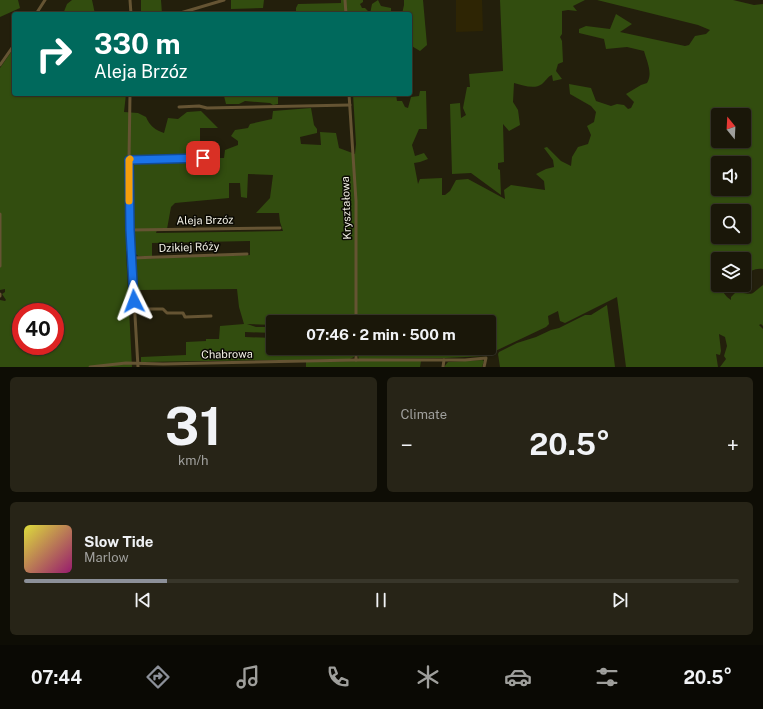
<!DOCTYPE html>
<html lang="en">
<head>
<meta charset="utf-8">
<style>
	body { margin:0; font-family:"Public Sans",sans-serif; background:#272417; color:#f1f3f6; height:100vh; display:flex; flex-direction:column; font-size:15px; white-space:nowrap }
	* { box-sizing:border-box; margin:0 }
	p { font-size:13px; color:#9f9f9c }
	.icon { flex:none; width:22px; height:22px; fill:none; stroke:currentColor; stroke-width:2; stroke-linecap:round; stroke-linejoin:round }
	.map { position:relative; height:367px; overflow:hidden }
	.drawer { display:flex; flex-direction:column; gap:10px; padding:10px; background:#0e0d05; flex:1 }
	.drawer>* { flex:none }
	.top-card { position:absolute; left:12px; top:12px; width:400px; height:84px; border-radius:4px; box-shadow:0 1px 3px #0004,0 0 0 1px #38362a; background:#00695c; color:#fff; overflow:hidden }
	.needle { width:26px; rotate:342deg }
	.controls { position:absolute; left:711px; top:108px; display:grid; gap:8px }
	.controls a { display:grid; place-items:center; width:40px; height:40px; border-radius:4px; background:#1a1709; box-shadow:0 1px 3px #0004,0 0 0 1px #38362a; font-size:20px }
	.speed { position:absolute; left:12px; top:303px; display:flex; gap:8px; font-size:20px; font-weight:700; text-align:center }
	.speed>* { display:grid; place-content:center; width:52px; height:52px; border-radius:50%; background:#1a1709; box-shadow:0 1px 3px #0004,0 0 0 1px #38362a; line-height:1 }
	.speed .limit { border:6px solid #d22; background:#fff; color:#111 }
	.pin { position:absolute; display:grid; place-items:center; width:34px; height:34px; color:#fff; margin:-17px; border-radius:8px; box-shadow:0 2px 6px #0006 }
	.me { position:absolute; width:44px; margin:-22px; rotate:357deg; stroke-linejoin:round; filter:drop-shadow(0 0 3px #0008) }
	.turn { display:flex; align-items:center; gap:14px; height:84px; padding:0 16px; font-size:18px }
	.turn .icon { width:52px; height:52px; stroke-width:2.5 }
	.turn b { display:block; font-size:28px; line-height:34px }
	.big { font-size:30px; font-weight:700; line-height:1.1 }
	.drawer .card { flex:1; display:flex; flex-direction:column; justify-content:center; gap:6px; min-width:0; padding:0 14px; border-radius:6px; background:#272417 }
	.drawer .dial { align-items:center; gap:0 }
	.dial b { font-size:52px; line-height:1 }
	.song { display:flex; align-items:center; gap:12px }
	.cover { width:48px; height:48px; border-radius:6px; background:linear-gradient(135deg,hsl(60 70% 55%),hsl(320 70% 35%)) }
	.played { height:4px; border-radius:2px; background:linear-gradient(90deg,#8c9099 20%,#38362a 20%) }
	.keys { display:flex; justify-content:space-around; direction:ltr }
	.heat { display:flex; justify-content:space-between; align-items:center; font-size:22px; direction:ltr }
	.drawer .tiles { flex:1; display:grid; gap:10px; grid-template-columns:1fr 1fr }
	.card:last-child { grid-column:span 2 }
	.trip { position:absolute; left:266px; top:315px; width:230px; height:40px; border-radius:4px; background:#1a1709; box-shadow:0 1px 3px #0004,0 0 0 1px #38362a; font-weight:700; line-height:40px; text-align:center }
	.menu { display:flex; height:64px; justify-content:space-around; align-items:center; background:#0a0904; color:#9f9f9c }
	.menu .icon { width:28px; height:28px }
	.menu .selected { color:#8c9099 }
	.menu b { font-size:18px; color:#f1f3f6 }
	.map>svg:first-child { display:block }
	.green { fill:#324d0f; fill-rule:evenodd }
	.sand { fill:#2e2504 }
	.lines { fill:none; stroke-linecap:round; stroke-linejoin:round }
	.minor { stroke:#655433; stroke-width:3 }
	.route-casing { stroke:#114b97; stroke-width:10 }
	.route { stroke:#1a73e8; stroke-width:7 }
	.slow { stroke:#f59e0b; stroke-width:7 }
	.labels { text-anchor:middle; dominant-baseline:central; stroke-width:3; stroke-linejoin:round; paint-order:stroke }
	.street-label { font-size:11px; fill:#f3f1e5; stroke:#0a0903 }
</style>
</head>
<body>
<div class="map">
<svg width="763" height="367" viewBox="0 0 763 367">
	<rect width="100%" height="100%" fill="#231f0c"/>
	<!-- green -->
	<g class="green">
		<path d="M0,0H18L20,8L0,17Z"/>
		<path d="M72,0H92L95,14H63L67,4Z"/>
		<path d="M141,0H161L162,14H141Z"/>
		<path d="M231,0H264L263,8L231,9Z"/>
		<path d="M341,0H363V2L360,4L362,8H365L368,11L367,14H296V8L298,4L341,3Z"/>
		<path d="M378,0L381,6L391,8V14H370L372,4Z"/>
		<path d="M404,0H423L427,45L420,51L410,45V14H402L404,5Z"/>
		<path d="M500,0H585L573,6L577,11L568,10L562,11V34L560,37L562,41L563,62L558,64L556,71L562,79L553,81L552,75C547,77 546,81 542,84C534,90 523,85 514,83L513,102L518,110L520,125L509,131L503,124L504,162L498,163V169L500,170L501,195L471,173L452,174L450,104L460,103L461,118L466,115L463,108L467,87H470L469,74L503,71Z"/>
		<path d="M597,0H733L754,5L763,4V269C755,268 750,271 744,276V259H718V285H739L723,292L727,297L731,300V297L736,292C755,294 748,297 763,285V326L761,324L759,325L763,329V367H720L726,359L724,356L727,346L725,337L719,334L721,351L720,355L716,354L718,367H626L617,297L565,323L560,321L558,311L548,316L549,324L546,327L485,356L446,358L359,359L357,353H354V357L350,359L141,362V357L186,355V342L206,341V339H219L220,326L244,324L239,307L237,289L138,290L136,259L250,255V241L152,243V256H138L135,253L126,251L132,367H0V300L5,301L6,300L2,294L5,292V289L0,290V68L11,52L14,94H126L124,112L138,113L146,117C150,126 155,130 164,133L168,118L178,119L187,112L201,111L218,128H200V145H218L219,158H224L225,150L238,145V141L231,136L235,130L248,128L250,124L272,119L273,111L311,108L314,125L317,129V133L300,137L301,144L321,145L320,132L336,133L339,148L355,154L356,144L353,94H396L397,101H402L405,107L408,108L411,97L419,96L420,91H426L427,129H419L412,145L415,156L424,153L428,159L420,162L414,163L418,184L420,179L442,178V195H445L450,191L456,180L468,179L505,199L504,190L511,185L545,190L544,181L536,174L546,169L554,167L553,160L544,148L547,147L561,161L571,166L572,157L578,147L588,144L591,135L587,126L594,122L596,112L591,106L570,94L569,84L591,88L596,101L611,106L617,104L624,105L628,109L631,108L634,102L626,94L641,85L647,83C653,73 647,62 644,51L627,47L606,49L604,39L579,33V29L586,26L610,29L616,14L632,24L620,32L685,46L689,45L695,36L706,34L710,30L698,25ZM718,115H744V141H718ZM718,163H744V189H718ZM248,174L273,175L270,198L256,213H279L280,222L283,231L156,233L157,230L167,229L171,207L175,203L229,198V183H240L241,197L247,198ZM718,211H744V237H718ZM21,312H55V346H21ZM273,322H489V348H273V338L245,337V332L273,333V327H256L247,324L273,325Z"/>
		<path d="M190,94H278V104L273,105L270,103L245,101L239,104H226L224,96H191Z"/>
		<path d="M607,305L615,367H500L498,354L499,352L517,343L536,337L551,330L559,328L585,315H591Z"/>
		<path d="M482,360L484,361L482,367H444L448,362Z"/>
		<path d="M356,361H421L420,367H306V362Z"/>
	</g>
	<!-- sand -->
	<path class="sand" d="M456,0H482L483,31L456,32Z"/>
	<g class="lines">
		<!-- minor -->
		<g class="minor">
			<path d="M130,0L131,14"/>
			<path d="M345,0L346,14"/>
			<path d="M36,14L45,0"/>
			<path d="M177,14L224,0"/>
			<path d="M0,65L14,45"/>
			<path d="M130,94L129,160L130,230L138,367"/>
			<path d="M349,94L356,201V322"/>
			<path d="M179,107L199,106L207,108L350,105"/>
			<path d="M129,160L203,158"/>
			<path d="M0,214V266"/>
			<path d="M130,230L280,228"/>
			<path d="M131,258L247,254"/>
			<path d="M0,294V296"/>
			<path d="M134,309H163L167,313H183L185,317L211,316"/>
			<path d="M356,348V360"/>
			<path d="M90,367L126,363L163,364L356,360H465L486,358L484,367"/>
			<path d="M443,367L444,360"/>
		</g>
	</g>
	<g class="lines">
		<defs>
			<path id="route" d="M134,301L130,230L129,160L203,158"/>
		</defs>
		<!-- route casing -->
		<use href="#route" class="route-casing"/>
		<!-- route -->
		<use href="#route" class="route"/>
		<!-- slow -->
		<path class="slow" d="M129,201V160L130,159"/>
	</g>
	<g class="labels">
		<!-- street labels -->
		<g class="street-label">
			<text transform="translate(346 208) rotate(-92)">Kryształowa</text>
			<text transform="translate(205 220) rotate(-1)">Aleja Brzóz</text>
			<text transform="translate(189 247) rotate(-2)">Dzikiej Róży</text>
			<text transform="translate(227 354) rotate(-1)">Chabrowa</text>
		</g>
	</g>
</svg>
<div class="controls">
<a><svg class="needle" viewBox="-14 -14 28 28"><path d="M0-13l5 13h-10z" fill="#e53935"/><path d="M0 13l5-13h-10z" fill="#9f9f9c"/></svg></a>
<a><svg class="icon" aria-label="sound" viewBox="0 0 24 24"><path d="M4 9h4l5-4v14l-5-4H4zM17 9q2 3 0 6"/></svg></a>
<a><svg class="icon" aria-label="search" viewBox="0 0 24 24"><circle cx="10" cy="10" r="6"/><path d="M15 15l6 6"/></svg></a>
<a><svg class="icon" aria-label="layers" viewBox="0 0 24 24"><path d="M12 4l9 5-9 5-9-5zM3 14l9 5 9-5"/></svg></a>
</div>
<div class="speed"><div class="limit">40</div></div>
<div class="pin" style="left:203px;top:158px;background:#d93025"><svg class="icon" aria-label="arrive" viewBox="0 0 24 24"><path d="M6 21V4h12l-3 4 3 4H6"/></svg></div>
<svg class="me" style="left:134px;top:301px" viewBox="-20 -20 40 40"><path d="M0-17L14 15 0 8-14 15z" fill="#1a73e8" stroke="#fff" stroke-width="4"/></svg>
<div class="trip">07:46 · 2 min · 500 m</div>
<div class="top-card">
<div class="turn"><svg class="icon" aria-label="right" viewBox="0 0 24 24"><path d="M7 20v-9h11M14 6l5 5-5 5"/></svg><div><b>330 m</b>Aleja Brzóz</div></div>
</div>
</div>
<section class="drawer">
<div class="tiles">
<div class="card dial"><b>31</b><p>km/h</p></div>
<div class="card"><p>Climate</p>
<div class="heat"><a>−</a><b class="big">20.5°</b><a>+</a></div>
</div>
<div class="card">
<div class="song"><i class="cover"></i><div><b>Slow Tide</b><p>Marlow</p></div></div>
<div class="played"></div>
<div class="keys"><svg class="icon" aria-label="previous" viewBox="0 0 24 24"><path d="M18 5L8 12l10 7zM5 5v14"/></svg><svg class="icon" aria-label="pause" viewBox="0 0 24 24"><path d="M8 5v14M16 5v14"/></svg><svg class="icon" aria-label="next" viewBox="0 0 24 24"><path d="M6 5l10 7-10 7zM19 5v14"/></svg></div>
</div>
</div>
</section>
<nav class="menu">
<b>07:44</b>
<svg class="icon selected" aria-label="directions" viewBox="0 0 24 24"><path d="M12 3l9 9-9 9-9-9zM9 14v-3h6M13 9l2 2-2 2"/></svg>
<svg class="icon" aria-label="music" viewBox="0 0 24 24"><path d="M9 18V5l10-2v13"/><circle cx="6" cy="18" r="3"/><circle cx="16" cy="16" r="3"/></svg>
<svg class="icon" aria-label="phone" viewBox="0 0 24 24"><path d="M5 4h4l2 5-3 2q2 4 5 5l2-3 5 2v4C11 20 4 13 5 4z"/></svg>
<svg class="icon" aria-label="climate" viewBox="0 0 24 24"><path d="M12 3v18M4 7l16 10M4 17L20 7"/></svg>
<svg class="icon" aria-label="car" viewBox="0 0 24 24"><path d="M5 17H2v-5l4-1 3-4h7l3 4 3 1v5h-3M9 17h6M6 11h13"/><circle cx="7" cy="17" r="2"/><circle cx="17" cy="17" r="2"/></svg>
<svg class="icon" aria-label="filters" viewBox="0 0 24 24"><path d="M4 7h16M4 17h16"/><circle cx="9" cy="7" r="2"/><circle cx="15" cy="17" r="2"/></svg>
<b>20.5°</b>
</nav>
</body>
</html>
